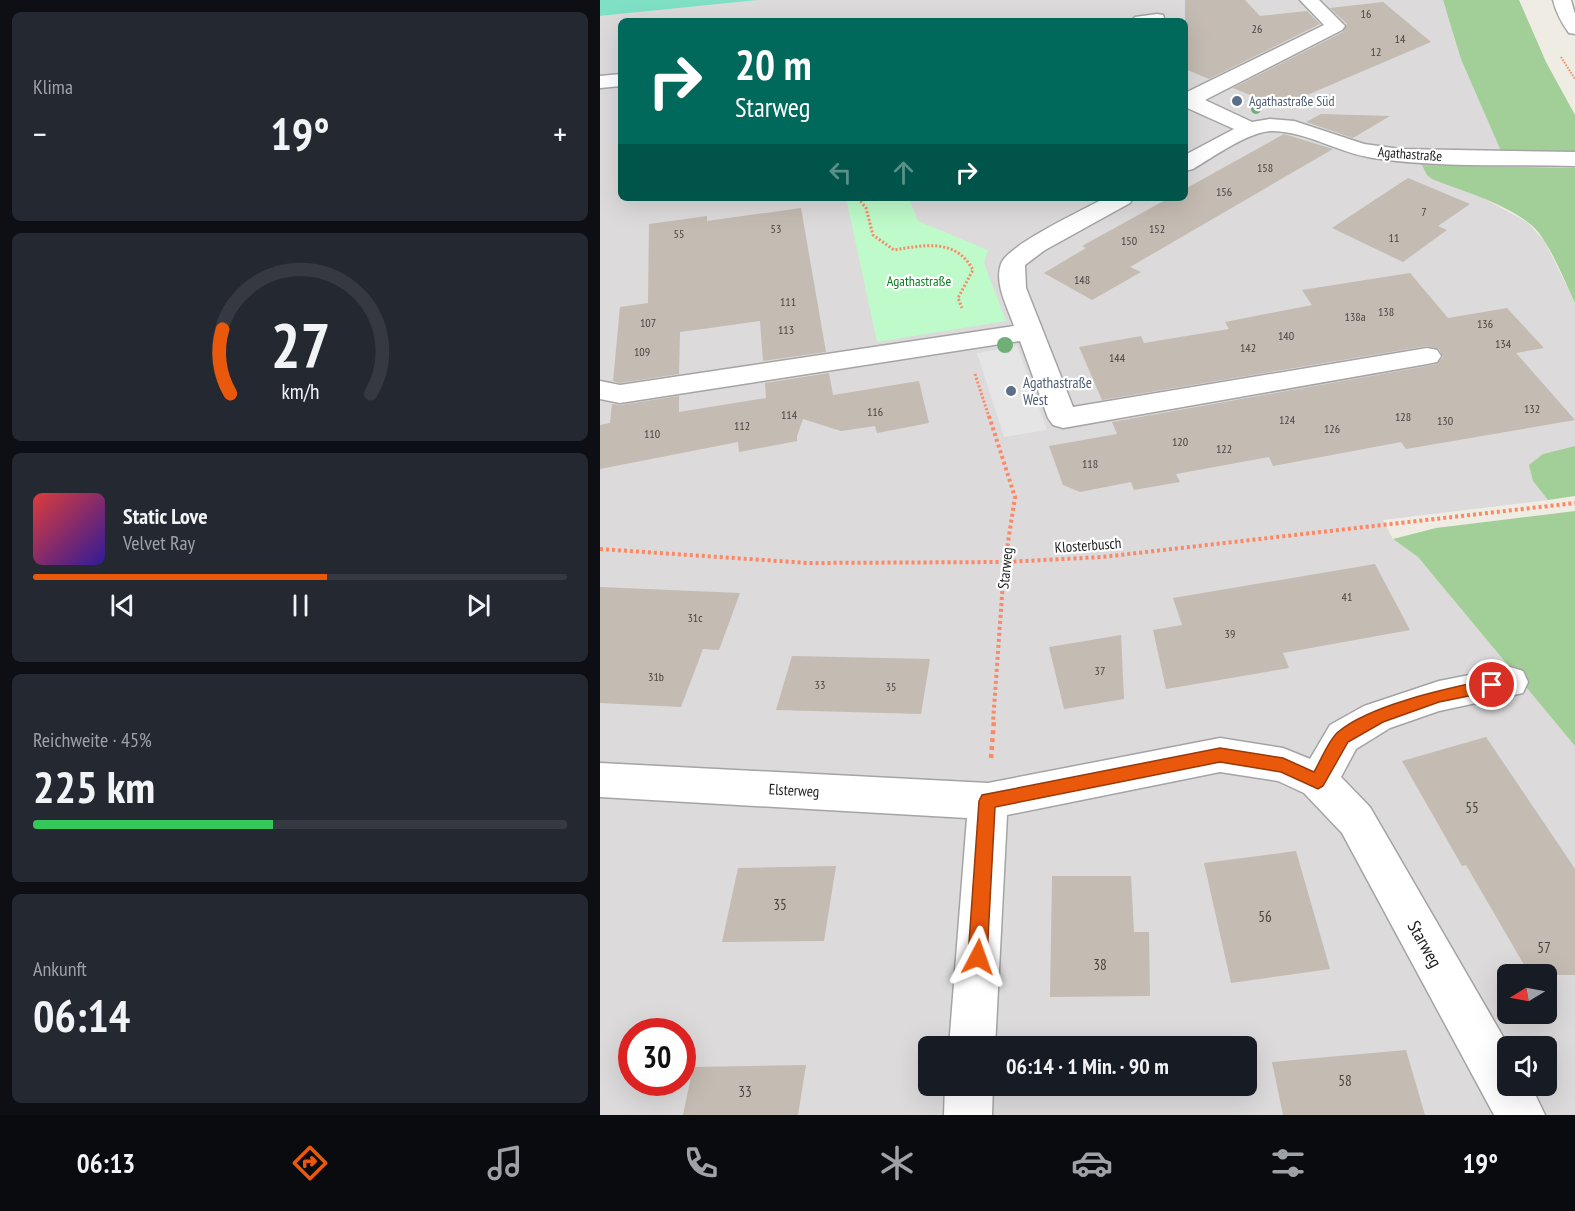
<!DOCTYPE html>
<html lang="de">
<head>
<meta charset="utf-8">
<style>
	body { margin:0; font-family:"PT Sans Narrow",sans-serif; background:#242831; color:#f1f3f6; height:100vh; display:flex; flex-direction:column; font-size:22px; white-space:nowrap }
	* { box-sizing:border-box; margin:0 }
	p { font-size:20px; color:#9ea1a6 }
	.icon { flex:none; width:33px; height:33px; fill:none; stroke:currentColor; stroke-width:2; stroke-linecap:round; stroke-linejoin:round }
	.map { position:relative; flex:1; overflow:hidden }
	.drawer { display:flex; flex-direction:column; gap:12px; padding:12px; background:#0d0f14; width:600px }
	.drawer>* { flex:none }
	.top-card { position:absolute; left:18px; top:18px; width:570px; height:183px; border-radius:9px; box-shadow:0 6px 24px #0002; background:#00695c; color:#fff; overflow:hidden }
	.needle { width:39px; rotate:260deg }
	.fabs { position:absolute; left:897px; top:964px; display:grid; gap:12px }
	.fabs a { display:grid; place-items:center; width:60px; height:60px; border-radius:9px; background:#171b24; box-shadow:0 6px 24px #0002; font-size:30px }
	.speed { position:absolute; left:18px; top:1018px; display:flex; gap:12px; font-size:30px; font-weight:700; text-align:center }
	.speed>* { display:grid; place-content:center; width:78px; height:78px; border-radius:50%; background:#171b24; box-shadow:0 6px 24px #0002; line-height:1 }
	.speed .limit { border:9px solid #d22; background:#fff; color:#111 }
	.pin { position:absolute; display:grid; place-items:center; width:51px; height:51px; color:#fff; margin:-26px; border:3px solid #fff; border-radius:50%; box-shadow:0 2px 6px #0007 }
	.me { position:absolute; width:66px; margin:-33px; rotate:4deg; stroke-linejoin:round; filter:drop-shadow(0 0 4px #0008) }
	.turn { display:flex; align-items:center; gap:21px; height:126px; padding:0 18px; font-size:27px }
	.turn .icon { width:78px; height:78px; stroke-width:2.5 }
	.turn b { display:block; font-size:42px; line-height:51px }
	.lanes { display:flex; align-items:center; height:57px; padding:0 18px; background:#0003; justify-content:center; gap:30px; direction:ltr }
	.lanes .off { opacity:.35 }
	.big { font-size:45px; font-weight:700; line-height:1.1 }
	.drawer .tile { flex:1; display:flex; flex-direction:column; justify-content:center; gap:9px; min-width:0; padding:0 21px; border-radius:9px; background:#242831 }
	.drawer .dial { align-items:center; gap:0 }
	.dial svg { height:156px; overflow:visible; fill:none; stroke:#363941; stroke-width:7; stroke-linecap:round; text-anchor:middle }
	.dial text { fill:#f1f3f6; stroke:none }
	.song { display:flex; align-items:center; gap:18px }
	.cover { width:72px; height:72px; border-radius:9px; background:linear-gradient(135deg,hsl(0 70% 55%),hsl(250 70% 35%)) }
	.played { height:6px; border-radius:3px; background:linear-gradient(90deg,#ea580c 55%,#363941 55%) }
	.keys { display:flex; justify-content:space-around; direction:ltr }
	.heat { display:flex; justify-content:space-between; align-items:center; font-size:33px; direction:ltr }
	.charge { height:9px; border-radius:4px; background:linear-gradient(90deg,#34c759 45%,#363941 0) }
	.trip { position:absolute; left:318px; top:1036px; width:339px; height:60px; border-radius:9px; background:#171b24; box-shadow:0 6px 24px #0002; font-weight:700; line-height:60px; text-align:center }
	.tab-bar { display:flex; height:96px; justify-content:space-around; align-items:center; background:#090b0e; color:#9ea1a6 }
	.tab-bar .icon { width:42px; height:42px }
	.tab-bar .selected { color:#ea580c }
	.tab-bar b { font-size:27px; color:#f1f3f6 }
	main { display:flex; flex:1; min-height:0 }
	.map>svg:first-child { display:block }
	.residential { fill:#dcdada; fill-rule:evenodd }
	.forest { fill:#a1cf97 }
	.park { fill:#befaca }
	.pitch { fill:#7fe0c6 }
	.parking { fill:#e5e5e5 }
	.building { fill:#c4bbb2 }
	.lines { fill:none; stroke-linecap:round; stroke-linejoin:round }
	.minor-casing { stroke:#a4a4a4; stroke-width:3 }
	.path-far3 { stroke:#fd8866; stroke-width:2; stroke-dasharray:1.5 1.5; stroke-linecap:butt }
	.path-far2 { stroke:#fd8866; stroke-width:3; stroke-dasharray:2 2; stroke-linecap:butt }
	.path-far1 { stroke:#fd8866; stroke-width:4; stroke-dasharray:3 3; stroke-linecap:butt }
	.path { stroke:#fd8866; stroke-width:4.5; stroke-dasharray:4 4; stroke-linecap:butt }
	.minor { fill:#fff; fill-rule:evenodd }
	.tree { fill:#70b078 }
	.route { fill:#ea580c; stroke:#983908; stroke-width:1.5 }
	.service-dot { fill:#5c6f8a; stroke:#fff; stroke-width:2 }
	.labels { text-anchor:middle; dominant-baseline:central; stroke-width:4.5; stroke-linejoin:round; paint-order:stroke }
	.number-label { font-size:12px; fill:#474442 }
	.far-service-label { font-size:14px; fill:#4e5e75; stroke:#fff; text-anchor:start }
	.far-street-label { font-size:14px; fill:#1d1d1d; stroke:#fff }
	.far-park-label { font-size:14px; fill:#097e21; stroke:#fff }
	.service-label { font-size:15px; fill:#4e5e75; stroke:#fff; text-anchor:start }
	.street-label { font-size:15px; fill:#1d1d1d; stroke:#fff }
	.near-number-label { font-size:15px; fill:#474442 }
	.near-street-label { font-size:18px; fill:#1d1d1d; stroke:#fff }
</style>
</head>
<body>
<main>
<section class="drawer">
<div class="tile"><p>Klima</p>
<div class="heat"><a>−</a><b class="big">19°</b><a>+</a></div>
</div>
<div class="tile dial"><svg viewBox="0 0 100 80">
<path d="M14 69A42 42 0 1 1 86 69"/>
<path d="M14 69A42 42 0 0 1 10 36" stroke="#ea580c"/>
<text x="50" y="56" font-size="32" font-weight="700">27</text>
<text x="50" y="72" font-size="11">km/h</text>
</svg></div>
<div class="tile">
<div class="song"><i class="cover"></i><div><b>Static Love</b><p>Velvet Ray</p></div></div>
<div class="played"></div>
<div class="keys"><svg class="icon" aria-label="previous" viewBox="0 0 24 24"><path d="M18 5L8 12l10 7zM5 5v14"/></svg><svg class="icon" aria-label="pause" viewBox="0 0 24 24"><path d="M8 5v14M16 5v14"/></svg><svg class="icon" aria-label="next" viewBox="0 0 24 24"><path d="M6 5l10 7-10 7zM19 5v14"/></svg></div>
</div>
<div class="tile"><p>Reichweite · 45%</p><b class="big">225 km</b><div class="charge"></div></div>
<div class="tile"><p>Ankunft</p><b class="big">06:14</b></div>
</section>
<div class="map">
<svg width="975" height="1115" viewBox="0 0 975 1115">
	<rect width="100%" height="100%" fill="#efece3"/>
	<!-- residential -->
	<path class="residential" d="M158,0H843L845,8L975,152V168L823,165L927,222L945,242L975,303V446L943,454L933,481L948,500L783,520L793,539L818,557L975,746V1115H0V16ZM21,21H585V198H21ZM908,975H946V1014H908ZM32,1032H82V1083H32ZM328,1047H646V1086H328ZM908,1047H946V1086H908Z"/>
	<!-- forest -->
	<g class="forest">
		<path d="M843,0H919L946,62L975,115V152L901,151L861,59Z"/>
		<path d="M822,165L975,168V303C964,280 954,253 939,233C917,206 864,192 832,179L827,175Z"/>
		<path d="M975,446V496L948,500L933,481L929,465L943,454Z"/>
		<path d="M975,511V746L818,557L793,539L836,528Z"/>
	</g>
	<!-- park -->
	<path class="park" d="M246,198H309L318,221L388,250L384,263L406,321L277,342Z"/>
	<!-- pitch -->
	<path class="pitch" d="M0,0H158L0,16Z"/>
	<!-- parking -->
	<path class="parking" d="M417,346L447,430L404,437L377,353Z"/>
	<!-- building -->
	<g class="building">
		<path d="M585,0H645L660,16L707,11L720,24L609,79L585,69Z"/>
		<path d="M783,2L831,42L679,107L633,88L743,32L747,24L730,8Z"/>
		<path d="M721,114L790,116L753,138L706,122Z"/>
		<path d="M684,134L733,149L530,267L541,272L492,300L444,273L486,248L482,246L569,198H585V189Z"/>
		<path d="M808,178L870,204L838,226L847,230L803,262L732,228Z"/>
		<path d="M201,208L226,352L163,361L160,321L117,327L80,332L79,374L20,383L13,381L20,307L48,303L49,224L107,216V221Z"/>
		<path d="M810,273L848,318L907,308L944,348L916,353L975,420L806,449L801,442L673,466L669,457L576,474L580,482L534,490L531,482L480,492L463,485L449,446L517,434L512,422L827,366L837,364L843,357L839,349L827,346L502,400L479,347L541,336L544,343L629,329L625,322L712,305L702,290Z"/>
		<path d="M229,373L233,395L319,381L329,423L277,433L275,426L241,431L203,419L197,436V441L139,452L138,442L0,469V425L10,423L12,404L20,405L79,396V412L166,398L165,383Z"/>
		<path d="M775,564L810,630L683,653L689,668L566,689L553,630L582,625L573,598Z"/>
		<path d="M0,587L140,593L119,650L103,649L81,707L0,703Z"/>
		<path d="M521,635L524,699L464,709L449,647Z"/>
		<path d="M192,656L330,659L321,714L176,710Z"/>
		<path d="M886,737L975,869V975H930L866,865L862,866L802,761Z"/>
		<path d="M696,851L730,969L631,983L604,863Z"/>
		<path d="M236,866L224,941L122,942L138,868Z"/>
		<path d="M452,876H531L534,932H549L550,996L450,997Z"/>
		<path d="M806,1050L825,1115H683L672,1062Z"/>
		<path d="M206,1065L198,1115H83L93,1067Z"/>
	</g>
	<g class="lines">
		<defs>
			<g id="minor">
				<path d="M700,0H719L745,26L742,30L605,100L652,122L670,119L694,121L764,144L800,149L975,152V166C908,164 839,168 773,158C739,153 706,131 671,131C648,132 613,157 593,169L585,171V155L634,129L585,107V93L724,25Z"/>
				<path d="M953,0H971L975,14V34L969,33C961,22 956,12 953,0Z"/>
				<path d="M557,14L563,15L565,21H532L535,17Z"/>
				<path d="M21,74V86L0,88V76Z"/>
				<path d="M505,198H533L530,203L445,250L425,265L426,288L473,407L827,348L837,350L841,356L837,362L827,364L463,428L453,425L448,418L420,341L20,403L0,399V381L20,385L414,326C408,308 394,284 401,264C407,245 485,209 505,198Z"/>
				<path d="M910,667L923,671L928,682L923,693L839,711L790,728L756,749L741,777L770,807L909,1047L908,1086H931L945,1115H894L742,833L704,793L678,781L620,772L407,815L395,1047H349L367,818L0,797V763L388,783L620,738L683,748L710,759L730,725L764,706L839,681Z"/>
				<path d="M345,1086H393L392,1115H344Z"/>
			</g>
		</defs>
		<!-- minor casing -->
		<use href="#minor" class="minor-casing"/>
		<!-- path-far3 -->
		<path class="path-far3" d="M961,57L975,79"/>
		<!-- path-far2 -->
		<g class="path-far2">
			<path d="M258,198L266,208L273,235L294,250C324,245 356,238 373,270L358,298L362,308"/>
			<path d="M375,374L389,417"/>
		</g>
		<!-- path-far1 -->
		<g class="path-far1">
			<path d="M389,416L415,497L404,568L393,722"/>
			<path d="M0,549L208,563L405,562L502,557L975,503"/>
		</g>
		<!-- path -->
		<path class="path" d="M391,758L394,720"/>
		<!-- minor -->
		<use href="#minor" class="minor"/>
	</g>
	<!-- trees -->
	<g class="tree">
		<circle cx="656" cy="109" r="5"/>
		<circle cx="405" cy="345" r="8"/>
	</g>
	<!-- route -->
	<path class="route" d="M892,679L898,681L900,685L898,690L839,702L783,722L748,742L723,786L718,789L681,772L620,762L395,807L387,957L384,964L378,967L371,964L368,957L379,801L382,795L620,748L683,758L714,772C721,760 728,741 738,732C771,704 850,688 892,679Z"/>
	<!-- markers -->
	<g class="service-dot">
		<circle cx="637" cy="101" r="6"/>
		<circle cx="411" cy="391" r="6"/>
	</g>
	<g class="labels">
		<!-- number labels -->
		<g class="number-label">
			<text x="766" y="13">16</text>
			<text x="657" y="28">26</text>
			<text x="800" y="38">14</text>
			<text x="776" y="51">12</text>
			<text x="665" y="167">158</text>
			<text x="624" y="191">156</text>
			<text x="824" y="211">7</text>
			<text x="176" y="228">53</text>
			<text x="557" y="228">152</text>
			<text x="79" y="233">55</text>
			<text x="794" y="237">11</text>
			<text x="529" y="240">150</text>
			<text x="482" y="279">148</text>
			<text x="188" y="301">111</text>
			<text x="786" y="311">138</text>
			<text x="755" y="316">138a</text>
			<text x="48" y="322">107</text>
			<text x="885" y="323">136</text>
			<text x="186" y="329">113</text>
			<text x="686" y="335">140</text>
			<text x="903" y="343">134</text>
			<text x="648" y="347">142</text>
			<text x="42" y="351">109</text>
			<text x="517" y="357">144</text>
			<text x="932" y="408">132</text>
			<text x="275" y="411">116</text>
			<text x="189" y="414">114</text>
			<text x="803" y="416">128</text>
			<text x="687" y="419">124</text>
			<text x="845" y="420">130</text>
			<text x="142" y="425">112</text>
			<text x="732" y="428">126</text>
			<text x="52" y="433">110</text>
			<text x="580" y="441">120</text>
			<text x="624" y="448">122</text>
			<text x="490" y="463">118</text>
			<text x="747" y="596">41</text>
			<text x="95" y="617">31c</text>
			<text x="630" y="633">39</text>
			<text x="500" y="670">37</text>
			<text x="56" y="676">31b</text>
			<text x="220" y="684">33</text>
			<text x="291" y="686">35</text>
		</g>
		<!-- far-service labels -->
		<g class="far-service-label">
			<text x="649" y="101">Agathastraße Süd</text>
		</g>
		<!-- far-street labels -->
		<g class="far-street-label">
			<text transform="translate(810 154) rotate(4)">Agathastraße</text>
		</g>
		<!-- far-park labels -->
		<g class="far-park-label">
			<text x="319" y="281">Agathastraße</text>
		</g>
		<!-- service labels -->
		<g class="service-label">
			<text x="423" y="382">Agathastraße<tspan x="423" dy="17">West</tspan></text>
		</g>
		<!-- street labels -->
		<g class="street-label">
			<text transform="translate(488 545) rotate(-4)">Klosterbusch</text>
			<text transform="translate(405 568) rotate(-84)">Starweg</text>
			<text transform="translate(194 790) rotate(3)">Elsterweg</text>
		</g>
		<!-- near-number labels -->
		<g class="near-number-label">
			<text x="872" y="807">55</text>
			<text x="180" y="904">35</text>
			<text x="665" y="916">56</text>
			<text x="944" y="947">57</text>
			<text x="500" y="964">38</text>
			<text x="745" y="1080">58</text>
			<text x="145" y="1091">33</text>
		</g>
		<!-- near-street labels -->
		<g class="near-street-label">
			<text transform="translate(825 944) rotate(61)">Starweg</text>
		</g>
	</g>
</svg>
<div class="fabs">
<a><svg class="needle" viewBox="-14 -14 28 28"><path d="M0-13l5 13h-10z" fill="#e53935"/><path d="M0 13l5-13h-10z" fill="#9ea1a6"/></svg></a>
<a><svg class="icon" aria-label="sound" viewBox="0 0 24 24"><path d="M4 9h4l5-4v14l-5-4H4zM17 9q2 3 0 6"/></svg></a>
</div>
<div class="speed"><div class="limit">30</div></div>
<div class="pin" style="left:892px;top:685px;background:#d93025"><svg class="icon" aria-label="arrive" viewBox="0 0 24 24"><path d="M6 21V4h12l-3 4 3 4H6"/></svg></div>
<svg class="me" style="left:378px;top:957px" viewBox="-20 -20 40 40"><path d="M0-17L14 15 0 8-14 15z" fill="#ea580c" stroke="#fff" stroke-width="4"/></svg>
<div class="trip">06:14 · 1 Min. · 90 m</div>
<div class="top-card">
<div class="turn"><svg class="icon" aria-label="right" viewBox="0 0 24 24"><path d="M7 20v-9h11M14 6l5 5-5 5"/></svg><div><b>20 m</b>Starweg</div></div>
<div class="lanes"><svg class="icon off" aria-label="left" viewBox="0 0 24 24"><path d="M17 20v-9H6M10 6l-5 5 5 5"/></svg><svg class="icon off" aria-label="ahead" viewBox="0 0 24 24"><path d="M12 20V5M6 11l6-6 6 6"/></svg><svg class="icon" aria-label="right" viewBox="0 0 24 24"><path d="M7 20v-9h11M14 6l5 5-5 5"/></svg></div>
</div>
</div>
</main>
<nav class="tab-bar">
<b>06:13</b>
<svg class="icon selected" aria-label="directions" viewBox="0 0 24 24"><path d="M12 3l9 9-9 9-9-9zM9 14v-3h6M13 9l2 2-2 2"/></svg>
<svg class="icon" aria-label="music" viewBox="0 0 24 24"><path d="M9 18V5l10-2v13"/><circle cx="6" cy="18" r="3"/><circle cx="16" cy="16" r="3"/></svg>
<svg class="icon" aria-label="phone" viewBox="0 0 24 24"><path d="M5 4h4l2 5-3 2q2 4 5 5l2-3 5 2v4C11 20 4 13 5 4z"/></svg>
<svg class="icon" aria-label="climate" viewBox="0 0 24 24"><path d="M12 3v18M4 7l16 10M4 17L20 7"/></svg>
<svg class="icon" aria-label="car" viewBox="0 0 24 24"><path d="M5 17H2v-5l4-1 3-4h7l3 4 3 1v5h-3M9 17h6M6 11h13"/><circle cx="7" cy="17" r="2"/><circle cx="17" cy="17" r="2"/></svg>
<svg class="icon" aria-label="filters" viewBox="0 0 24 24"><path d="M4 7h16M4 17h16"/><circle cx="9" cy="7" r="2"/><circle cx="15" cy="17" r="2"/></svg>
<b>19°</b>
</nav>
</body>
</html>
